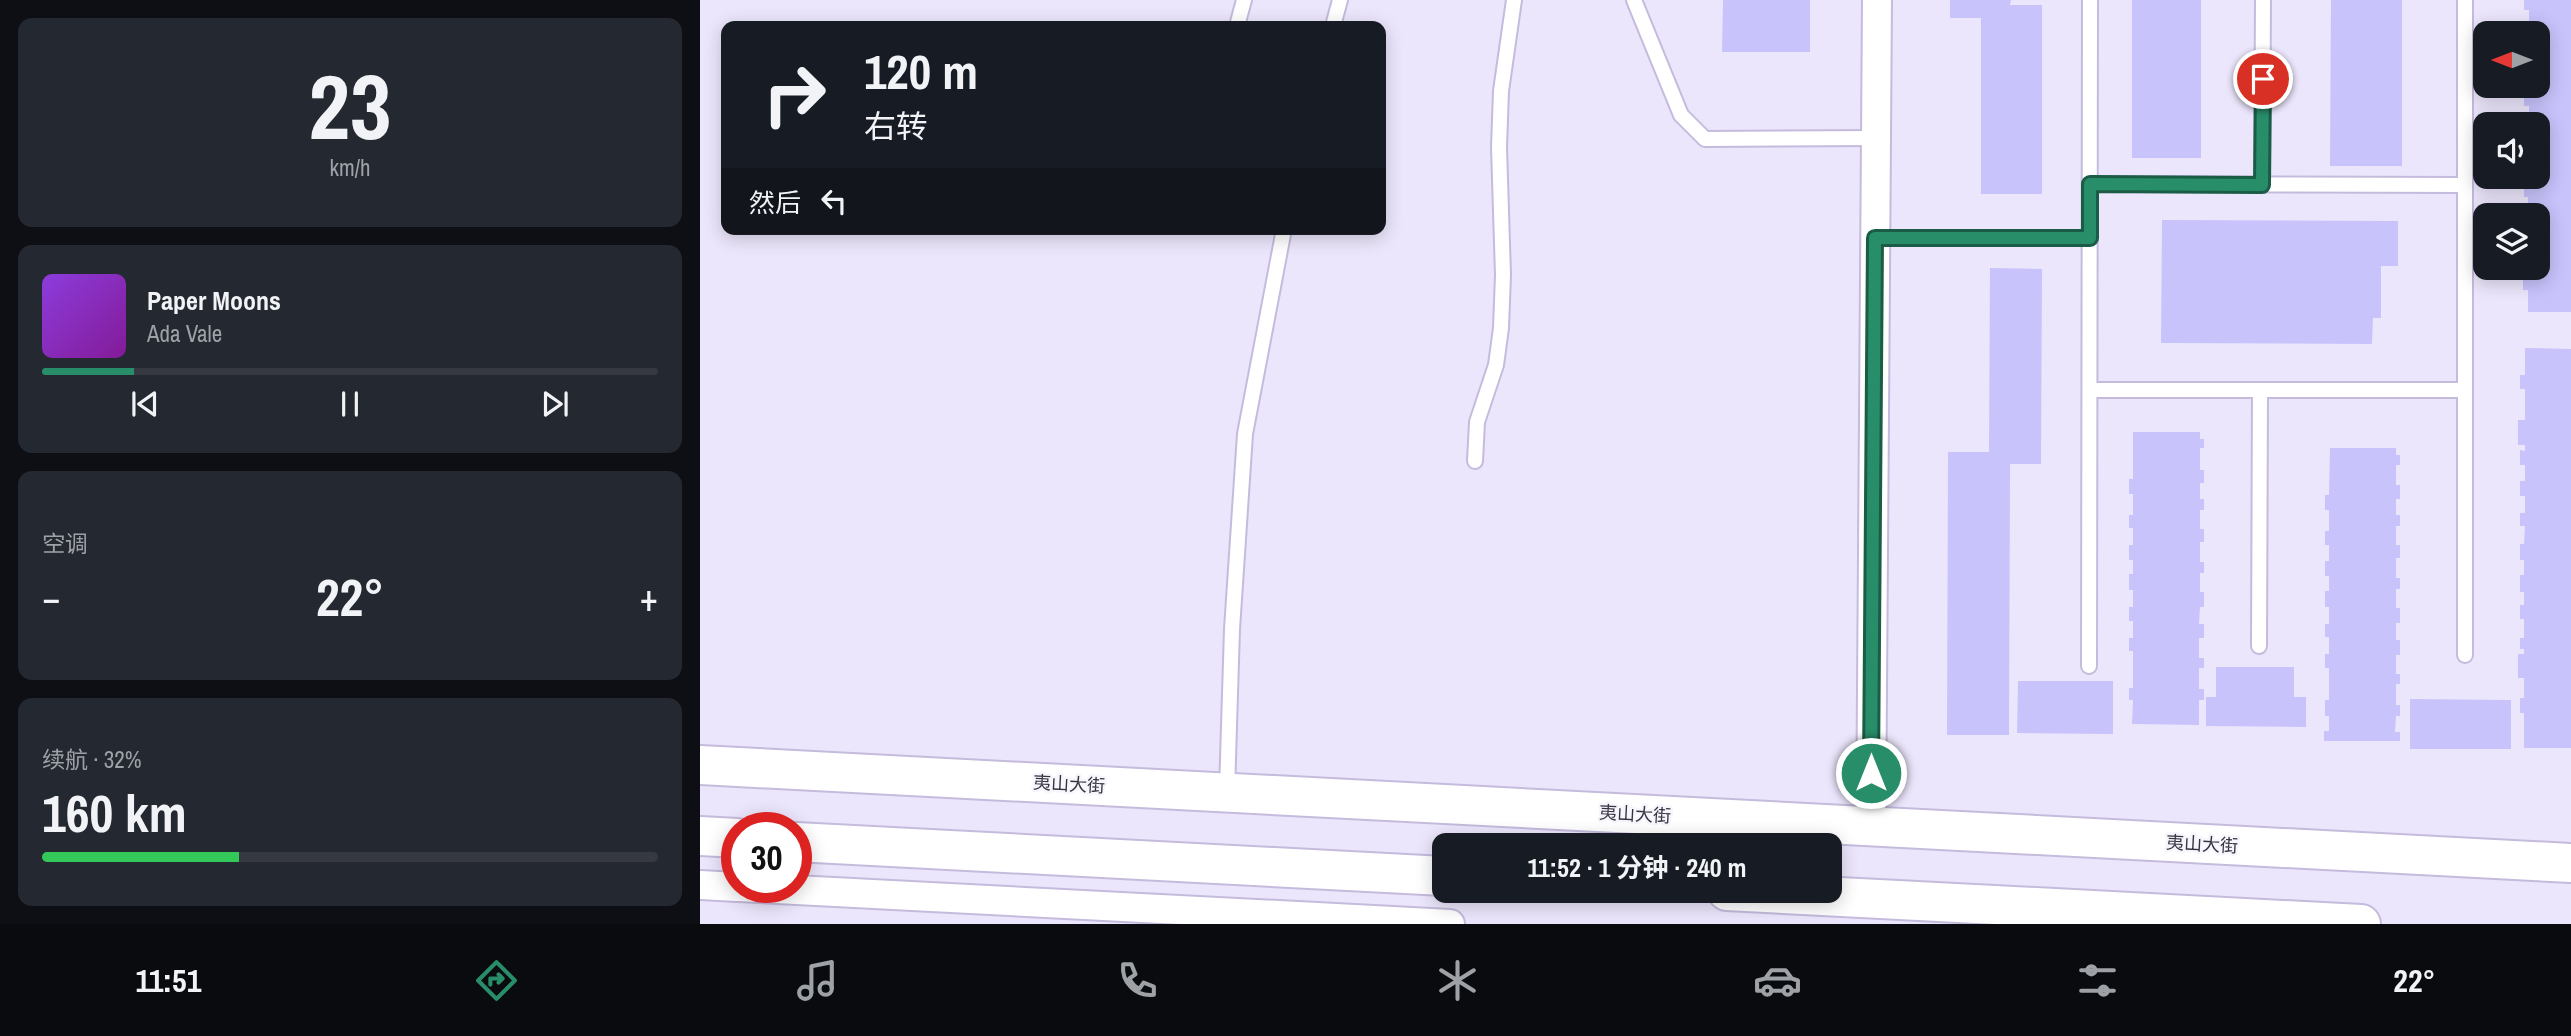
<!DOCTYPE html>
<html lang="zh">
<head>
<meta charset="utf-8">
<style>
	body { margin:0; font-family:"Archivo Narrow","Noto Sans SC",sans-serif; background:#242831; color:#f1f3f6; height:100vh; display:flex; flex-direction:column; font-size:26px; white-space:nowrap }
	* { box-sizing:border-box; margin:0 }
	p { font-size:23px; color:#9ea1a6 }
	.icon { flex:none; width:38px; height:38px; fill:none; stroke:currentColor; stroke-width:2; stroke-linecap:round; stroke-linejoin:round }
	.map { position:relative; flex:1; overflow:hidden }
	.details { display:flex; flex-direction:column; gap:18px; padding:18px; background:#0d0f14; width:700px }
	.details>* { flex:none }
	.hud { position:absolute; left:21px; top:21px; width:665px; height:214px; border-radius:14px; box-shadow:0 4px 18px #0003; background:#171b24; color:#f1f3f6; overflow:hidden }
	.needle { width:46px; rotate:270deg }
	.tools { position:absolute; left:1773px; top:21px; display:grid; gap:14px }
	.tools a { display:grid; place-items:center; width:77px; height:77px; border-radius:14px; background:#171b24; box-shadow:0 4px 18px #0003; font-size:35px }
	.speed { position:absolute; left:21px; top:812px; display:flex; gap:14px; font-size:35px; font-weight:700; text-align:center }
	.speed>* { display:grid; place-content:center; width:91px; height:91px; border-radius:50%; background:#171b24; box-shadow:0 4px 18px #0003; line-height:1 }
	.speed .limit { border:10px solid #d22; background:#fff; color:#111 }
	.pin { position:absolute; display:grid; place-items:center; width:60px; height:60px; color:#fff; margin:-30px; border:4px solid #fff; border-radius:50%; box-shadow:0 2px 7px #0007 }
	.me { position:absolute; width:77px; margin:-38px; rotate:0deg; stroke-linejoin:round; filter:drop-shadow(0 0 5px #0008) }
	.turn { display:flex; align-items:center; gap:24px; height:147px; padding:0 28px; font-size:32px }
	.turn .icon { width:91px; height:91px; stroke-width:2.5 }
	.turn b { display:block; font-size:49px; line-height:60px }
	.then { display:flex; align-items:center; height:66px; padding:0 28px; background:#0003; gap:14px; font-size:26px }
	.big { font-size:52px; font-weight:700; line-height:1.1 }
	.details .card { flex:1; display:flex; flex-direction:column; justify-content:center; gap:10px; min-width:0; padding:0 24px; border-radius:14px; background:#242831 }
	.details .dial { align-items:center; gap:0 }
	.dial b { font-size:91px; line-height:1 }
	.song { display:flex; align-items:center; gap:21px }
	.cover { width:84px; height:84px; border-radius:10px; background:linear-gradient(135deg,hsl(270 70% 55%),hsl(290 70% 35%)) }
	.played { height:7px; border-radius:4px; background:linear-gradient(90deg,#288e6a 15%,#363941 15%) }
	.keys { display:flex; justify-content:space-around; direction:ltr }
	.heat { display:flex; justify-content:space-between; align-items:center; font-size:38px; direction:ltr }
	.charge { height:10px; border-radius:5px; background:linear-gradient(90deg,#34c759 32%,#363941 0) }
	.trip { position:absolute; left:732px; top:833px; width:410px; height:70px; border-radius:14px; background:#171b24; box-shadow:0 4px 18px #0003; font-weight:700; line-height:70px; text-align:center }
	.tab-bar { display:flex; height:112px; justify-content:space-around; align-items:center; background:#090b0e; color:#9ea1a6 }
	.tab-bar .icon { width:49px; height:49px }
	.tab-bar .selected { color:#288e6a }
	.tab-bar b { font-size:32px; color:#f1f3f6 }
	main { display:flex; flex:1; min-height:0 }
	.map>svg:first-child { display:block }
	.building { fill:#c8c3fb }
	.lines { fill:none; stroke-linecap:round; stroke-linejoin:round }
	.service-casing { stroke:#c5bbdd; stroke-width:18 }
	.minor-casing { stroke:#c5bbdd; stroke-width:32 }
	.secondary-casing { stroke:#c5bbdd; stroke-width:42 }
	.service { stroke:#fff; stroke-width:14 }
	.minor { stroke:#fff; stroke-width:28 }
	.secondary { stroke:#fff; stroke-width:38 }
	.route-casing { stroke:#1a5c45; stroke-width:18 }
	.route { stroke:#288e6a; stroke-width:12 }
	.labels { text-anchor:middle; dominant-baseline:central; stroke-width:5; stroke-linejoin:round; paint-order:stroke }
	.street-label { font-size:18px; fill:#363240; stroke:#f8f6fd }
</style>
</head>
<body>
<main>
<section class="details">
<div class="card dial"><b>23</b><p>km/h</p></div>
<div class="card">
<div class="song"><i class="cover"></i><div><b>Paper Moons</b><p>Ada Vale</p></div></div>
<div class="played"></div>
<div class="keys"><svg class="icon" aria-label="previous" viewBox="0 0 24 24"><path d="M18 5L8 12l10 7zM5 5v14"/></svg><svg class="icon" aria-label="pause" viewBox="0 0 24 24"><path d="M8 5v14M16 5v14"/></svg><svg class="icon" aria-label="next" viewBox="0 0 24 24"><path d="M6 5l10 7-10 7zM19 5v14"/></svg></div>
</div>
<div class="card"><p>空调</p>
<div class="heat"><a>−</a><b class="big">22°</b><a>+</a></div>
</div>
<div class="card"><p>续航 · 32%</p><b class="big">160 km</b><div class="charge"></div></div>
</section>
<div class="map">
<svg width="1871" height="924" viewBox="0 0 1871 924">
	<rect width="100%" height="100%" fill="#ece6fc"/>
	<!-- building -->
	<g class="building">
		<path d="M1023,0H1110V52H1022Z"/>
		<path d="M1250,0H1311L1310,5H1342V194H1281V18H1250Z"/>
		<rect x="1432" y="0" width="69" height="158"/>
		<path d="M1631,0H1702V166H1630Z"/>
		<path d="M1824,0H1871V312H1828V290H1823V277H1828V268H1838V215H1828V197H1824V182H1828V177H1838V124H1824V120H1829V106H1824V89H1829V86H1838V33H1824V27H1829V10H1824Z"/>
		<path d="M1462,220L1698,221V266H1681V318H1673L1672,344L1461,343Z"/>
		<path d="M1290,268L1342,269L1341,464H1310L1309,735H1247L1248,452H1289Z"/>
		<path d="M1825,348L1871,349V748H1824V713H1820V698H1824V678H1818V654H1824V649H1820V638H1824V619H1820V605H1824V592H1820V575H1824V560H1820V544H1824L1825,526H1820V513H1825V496H1820V481H1825V465H1820V450L1825,451V445H1818V420H1825V389H1820V375H1825Z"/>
		<path d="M1433,432H1500V439H1504V448H1500V470H1504V483H1500V499H1504V510H1500V529H1504V542H1500V562H1504V573H1500V592H1504V607H1500L1499,624H1504V638H1499V658H1504V668H1499V689H1504V700H1499V725L1432,724L1433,700H1429V688H1433V651H1429V638H1433V621H1429V607H1433V590H1429V574H1433V560H1429V545H1433V528H1429V515H1433V494H1429V479H1433Z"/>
		<path d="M1630,448H1696V455H1700V465H1696V485H1700V499H1696V515H1700V526H1696V545H1700V558H1696V578H1700V589H1696V608H1700V623H1696V640H1700V655H1696V674H1700V684H1696V705H1700V716H1696L1695,732H1700V741H1624V731H1629V716H1625V700H1629V668H1625V654H1629V637H1625V624H1629V607H1625V591H1629V576H1625V561H1629V545H1625V531H1629V510H1625V495H1629Z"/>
		<path d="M1516,667H1594V697H1606V727L1506,726V697H1516Z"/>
		<path d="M1318,681H1413V734L1317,733Z"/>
		<path d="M1710,699L1811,700V749H1710Z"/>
	</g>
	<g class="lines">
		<defs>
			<g id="service">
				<path d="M934,0L981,115L1005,139L1176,138"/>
				<path d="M537,26L544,0"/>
				<path d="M633,26L640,0"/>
				<path d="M1390,184L1765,185"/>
				<path d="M1562,185L1563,0"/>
				<path d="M1175,238H1390"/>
				<path d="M1390,390H1765"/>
				<path d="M775,461L777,422L796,365L801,328L803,275L799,147L801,91L814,0"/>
				<path d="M1559,646L1560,390"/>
				<path d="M1765,655V0"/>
				<path d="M1389,666L1390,0"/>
				<path d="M527,791L532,629L545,434L584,229"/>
			</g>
			<g id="minor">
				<path d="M1171,827L1177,0"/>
				<path d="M0,885L37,887"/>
				<path d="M39,887L750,924"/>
			</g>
			<g id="secondary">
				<path d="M0,765L1871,863"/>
				<path d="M0,836L37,838"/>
				<path d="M96,842L744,876"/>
				<path d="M1027,891L1661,924"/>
			</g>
		</defs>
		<!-- service casing -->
		<use href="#service" class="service-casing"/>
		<!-- minor casing -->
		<use href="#minor" class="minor-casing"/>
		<!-- secondary casing -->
		<use href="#secondary" class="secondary-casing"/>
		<!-- service -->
		<use href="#service" class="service"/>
		<!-- minor -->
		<use href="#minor" class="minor"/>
		<!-- secondary -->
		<use href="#secondary" class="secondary"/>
	</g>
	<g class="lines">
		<defs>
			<path id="route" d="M1171,773L1175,238H1390V184L1562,185L1563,79"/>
		</defs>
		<!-- route casing -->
		<use href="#route" class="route-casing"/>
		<!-- route -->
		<use href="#route" class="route"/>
	</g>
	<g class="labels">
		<!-- street labels -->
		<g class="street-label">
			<text transform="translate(369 784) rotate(3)">夷山大街</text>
			<text transform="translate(935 814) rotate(3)">夷山大街</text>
			<text transform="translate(1502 844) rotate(3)">夷山大街</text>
		</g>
	</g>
</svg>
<div class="tools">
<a><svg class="needle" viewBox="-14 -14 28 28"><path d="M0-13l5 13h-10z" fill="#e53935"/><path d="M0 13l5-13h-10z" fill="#9ea1a6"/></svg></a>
<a><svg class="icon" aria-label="sound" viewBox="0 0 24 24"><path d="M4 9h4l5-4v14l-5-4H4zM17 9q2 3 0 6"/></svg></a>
<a><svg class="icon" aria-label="layers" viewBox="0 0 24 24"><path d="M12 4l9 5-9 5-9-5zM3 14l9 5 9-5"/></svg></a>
</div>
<div class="speed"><div class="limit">30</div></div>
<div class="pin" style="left:1563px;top:79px;background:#d93025"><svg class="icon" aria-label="arrive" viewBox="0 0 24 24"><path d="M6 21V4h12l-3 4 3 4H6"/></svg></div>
<svg class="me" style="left:1171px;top:773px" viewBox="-20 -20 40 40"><circle r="17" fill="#288e6a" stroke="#fff" stroke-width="3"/><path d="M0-11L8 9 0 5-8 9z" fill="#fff"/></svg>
<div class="trip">11:52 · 1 分钟 · 240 m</div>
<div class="hud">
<div class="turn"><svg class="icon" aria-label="right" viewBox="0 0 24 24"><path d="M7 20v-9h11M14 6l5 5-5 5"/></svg><div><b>120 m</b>右转</div></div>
<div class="then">然后<svg class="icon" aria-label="left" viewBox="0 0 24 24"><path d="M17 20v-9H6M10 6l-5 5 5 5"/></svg></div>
</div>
</div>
</main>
<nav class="tab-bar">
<b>11:51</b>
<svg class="icon selected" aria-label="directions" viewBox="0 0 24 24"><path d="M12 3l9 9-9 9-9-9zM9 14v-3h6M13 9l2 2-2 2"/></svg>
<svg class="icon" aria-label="music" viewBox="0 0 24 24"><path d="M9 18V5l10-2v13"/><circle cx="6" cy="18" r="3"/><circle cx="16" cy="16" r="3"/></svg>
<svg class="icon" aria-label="phone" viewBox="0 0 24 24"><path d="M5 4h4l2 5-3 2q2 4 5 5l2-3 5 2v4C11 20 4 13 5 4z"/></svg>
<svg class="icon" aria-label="climate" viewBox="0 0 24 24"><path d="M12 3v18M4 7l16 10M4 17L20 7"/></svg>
<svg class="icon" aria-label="car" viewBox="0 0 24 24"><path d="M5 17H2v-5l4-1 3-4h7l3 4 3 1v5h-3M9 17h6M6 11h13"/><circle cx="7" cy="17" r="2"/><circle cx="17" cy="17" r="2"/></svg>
<svg class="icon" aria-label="filters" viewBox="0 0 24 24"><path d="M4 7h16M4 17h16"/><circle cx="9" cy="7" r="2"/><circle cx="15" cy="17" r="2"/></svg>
<b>22°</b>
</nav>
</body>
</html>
